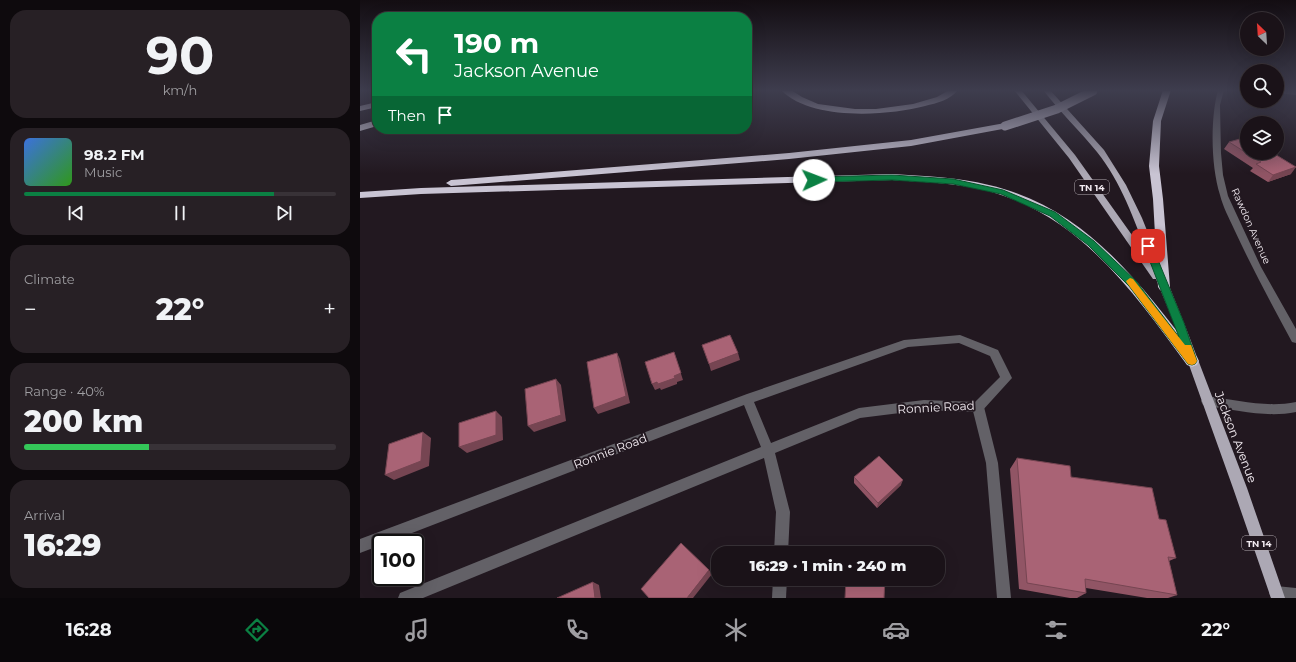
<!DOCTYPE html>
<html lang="en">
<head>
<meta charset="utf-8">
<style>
	body { margin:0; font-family:Montserrat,sans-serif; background:#272025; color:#f1f3f6; height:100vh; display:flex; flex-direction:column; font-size:15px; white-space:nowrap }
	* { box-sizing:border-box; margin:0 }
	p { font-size:13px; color:#9f9ea2 }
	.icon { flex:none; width:22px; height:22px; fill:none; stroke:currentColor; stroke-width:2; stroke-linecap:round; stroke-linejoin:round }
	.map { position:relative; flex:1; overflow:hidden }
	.sheet { display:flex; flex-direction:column; gap:10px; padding:10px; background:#0e0a0d; width:360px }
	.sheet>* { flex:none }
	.top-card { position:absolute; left:12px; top:12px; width:380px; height:122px; border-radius:16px; box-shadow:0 4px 16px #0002,0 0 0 1px #383237; background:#0b8043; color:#fff; overflow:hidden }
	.needle { width:26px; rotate:335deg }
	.tools { position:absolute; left:880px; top:12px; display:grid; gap:8px }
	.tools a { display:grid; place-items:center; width:44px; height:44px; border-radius:50%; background:#1a1218; box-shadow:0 4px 16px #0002,0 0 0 1px #383237; font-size:20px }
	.speed { position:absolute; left:12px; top:534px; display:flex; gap:8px; font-size:20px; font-weight:700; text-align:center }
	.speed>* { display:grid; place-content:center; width:52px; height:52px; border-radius:50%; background:#1a1218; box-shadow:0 4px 16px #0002,0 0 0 1px #383237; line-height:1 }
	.speed .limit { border:2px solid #111; border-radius:6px; background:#fff; color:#111 }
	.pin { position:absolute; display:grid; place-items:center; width:34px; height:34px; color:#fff; margin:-17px; border-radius:8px; box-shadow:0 2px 6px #0006 }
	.me { position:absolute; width:44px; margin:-22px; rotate:88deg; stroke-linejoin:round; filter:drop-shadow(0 0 3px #0008) }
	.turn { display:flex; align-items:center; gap:14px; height:84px; padding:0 16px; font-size:18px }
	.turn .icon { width:52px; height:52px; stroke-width:2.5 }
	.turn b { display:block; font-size:28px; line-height:34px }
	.then { display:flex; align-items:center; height:38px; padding:0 16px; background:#0003; gap:8px; font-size:15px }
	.big { font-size:30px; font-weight:800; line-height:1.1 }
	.sheet .tile { flex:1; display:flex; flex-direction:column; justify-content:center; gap:6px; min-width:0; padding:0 14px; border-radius:16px; background:#272025 }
	.sheet .dial { align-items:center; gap:0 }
	.dial b { font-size:52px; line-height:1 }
	.song { display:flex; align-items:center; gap:12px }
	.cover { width:48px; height:48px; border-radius:6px; background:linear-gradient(135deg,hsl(220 70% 55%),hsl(110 70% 35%)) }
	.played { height:4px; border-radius:2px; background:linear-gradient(90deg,#0b8043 80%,#383237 80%) }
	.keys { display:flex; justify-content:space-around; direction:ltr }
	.heat { display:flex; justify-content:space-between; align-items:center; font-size:22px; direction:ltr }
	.charge { height:6px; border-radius:3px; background:linear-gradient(90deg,#34c759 40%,#383237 0) }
	.trip { position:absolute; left:351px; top:546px; width:234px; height:40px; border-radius:16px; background:#1a1218; box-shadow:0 4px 16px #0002,0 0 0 1px #383237; font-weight:800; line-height:40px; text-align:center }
	.menu { display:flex; height:64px; justify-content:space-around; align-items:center; background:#0a070a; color:#9f9ea2 }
	.menu .icon { width:28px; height:28px }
	.menu .active { color:#0b8043 }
	.menu b { font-size:18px; color:#f1f3f6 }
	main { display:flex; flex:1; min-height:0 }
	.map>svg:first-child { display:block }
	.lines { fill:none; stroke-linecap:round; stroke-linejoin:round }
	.lane { fill:#636167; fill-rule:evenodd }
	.street { fill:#636167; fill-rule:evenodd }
	.primary { fill:#aca8b4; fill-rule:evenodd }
	.highway { fill:#c9c4d3; fill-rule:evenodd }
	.highway-bridge { stroke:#c9c4d3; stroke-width:9 }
	.wall { fill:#915565 }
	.shaded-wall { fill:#764552 }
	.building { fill:#a96375; stroke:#764552 }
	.route { fill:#0b8043; stroke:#07532c }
	.slow { fill:#f59e0b }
	.labels { text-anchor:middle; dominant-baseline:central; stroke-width:4; stroke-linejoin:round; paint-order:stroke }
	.shield { fill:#221820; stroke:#b4acb2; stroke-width:1 }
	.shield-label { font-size:9px; font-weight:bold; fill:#f2ebf1 }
	.street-label { font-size:10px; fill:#f2ebf1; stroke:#221820 }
	.near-street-label { font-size:12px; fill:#f2ebf1; stroke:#221820 }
</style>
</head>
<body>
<main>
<section class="sheet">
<div class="tile dial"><b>90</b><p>km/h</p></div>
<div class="tile">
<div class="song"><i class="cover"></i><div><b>98.2 FM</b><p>Music</p></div></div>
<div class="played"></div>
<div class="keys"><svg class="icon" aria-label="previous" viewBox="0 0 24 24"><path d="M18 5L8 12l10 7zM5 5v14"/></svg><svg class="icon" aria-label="pause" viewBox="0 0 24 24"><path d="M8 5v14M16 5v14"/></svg><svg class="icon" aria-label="next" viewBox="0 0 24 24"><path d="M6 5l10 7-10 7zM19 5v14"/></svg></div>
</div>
<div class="tile"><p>Climate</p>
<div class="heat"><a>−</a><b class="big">22°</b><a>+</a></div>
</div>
<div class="tile"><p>Range · 40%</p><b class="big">200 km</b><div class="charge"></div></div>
<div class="tile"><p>Arrival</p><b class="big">16:29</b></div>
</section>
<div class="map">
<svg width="936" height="598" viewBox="0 0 936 598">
	<rect width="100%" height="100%" fill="#221820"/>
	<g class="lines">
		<!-- lane -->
		<g class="lane">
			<path d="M618,402L622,403L624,407L638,463L651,598H637L626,463L612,407L614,403Z"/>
			<path d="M916,586L936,588V598H911L909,593L911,588Z"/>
		</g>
		<!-- street -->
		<g class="street">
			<path d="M858,90H864L860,105L861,153L863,175L868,196L901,267L936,329V343L932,342C912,305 892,268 874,229C869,218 863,207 860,195C851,167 850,119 858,90Z"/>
			<path d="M917,90L936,91V95L917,93Z"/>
			<path d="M600,335L638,350L652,378L622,411L618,412L564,410L500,418L415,453L430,512L428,553H414L416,512L404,458L63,598H38L40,593L401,447L384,405L26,543H21V545L0,553V539L387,394L544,340ZM599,343L630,356L640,377L615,402L564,400L499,408L411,443L394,402L548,347Z"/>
			<path d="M847,396C876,400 907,408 936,402V412C907,418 876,410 847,406L843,405L841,401L843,397Z"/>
			<path d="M413,579H427L426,598H412Z"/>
		</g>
		<!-- primary -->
		<path class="primary" d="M654,90H661L715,155L789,259C775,222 762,183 737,152C720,131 700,112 683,90H690L744,150L766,185L782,218L824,323L887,488L925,598H911L873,488L814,323L796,279H793L709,158Z"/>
		<!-- highway -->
		<g class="highway">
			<path d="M421,90H431L442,97L458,104L495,109H516L553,104L577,97L589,90H598C590,100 577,103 565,106C527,116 451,121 421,90Z"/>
			<path d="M803,90H811L801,121L799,166L803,199L810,287L808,290L804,291L800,290L798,287L793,199L789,166L793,121Z"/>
			<path d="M17,102V107L0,111V106Z"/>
			<path d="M17,120V126L0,131V125Z"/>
			<path d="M645,123L648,124L649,126L648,128L551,146L429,159L91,186L86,183L91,180L429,153L551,140Z"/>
			<path d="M532,174C564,176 597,177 629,185C725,207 780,283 837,357L839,361L837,365L832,367L827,365C774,293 721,216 628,191C597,183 564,182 532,180L61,194L0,198V192L61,188Z"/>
		</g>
		<!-- highway-bridge -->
		<path class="highway-bridge" d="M645,126L697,109L733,91"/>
	</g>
	<!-- wall -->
	<g class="wall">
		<path d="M869,142L931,174L908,182L890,171L893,168L864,149Z"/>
		<path d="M657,458L711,477L799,519L816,558L809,561L817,595L808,598H787L726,588V593L717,598H710L659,589L650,469Z"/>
		<path d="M494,477L541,485L517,508L494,483Z"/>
	</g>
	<!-- shaded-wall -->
	<g class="shaded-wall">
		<path d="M936,167L931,174L908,182L913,175Z"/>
		<path d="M314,352L323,380L317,382V384L301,390L300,388L295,390L292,384L314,376Z"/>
		<path d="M257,353L260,359L270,403L238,414L234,408Z"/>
		<path d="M378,353L380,360L351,371L349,364Z"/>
		<path d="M196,379L201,385L206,421L174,432L168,426Z"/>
		<path d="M136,411L142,417L143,440L107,453L99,447Z"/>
		<path d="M63,432L71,438L69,466L34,480L25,475Z"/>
		<path d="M543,480L541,485L517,508L518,503Z"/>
		<path d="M349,570L352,574L333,598H327Z"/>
		<path d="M233,582L239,585L241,598H235Z"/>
	</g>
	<!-- building -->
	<g class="building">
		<path d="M887,137V153H913L936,167L913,175L896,164L901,162L869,142Z"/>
		<path d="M370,335L378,353L349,364L342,345Z"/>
		<path d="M314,352L321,373L314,376L315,378L298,384L297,382L292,384L285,362Z"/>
		<path d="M257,353L266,396L234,408L227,362Z"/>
		<path d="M196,379L201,415L168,426L165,389Z"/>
		<path d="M136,411V435L99,447V423Z"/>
		<path d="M63,432L61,461L25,475L29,444Z"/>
		<path d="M519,456L543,480L518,503L494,477Z"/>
		<path d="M657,458L710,466L711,477L792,488L799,519L806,520L816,558L808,557L817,595L725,579L726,593L667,583Z"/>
		<path d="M321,543L349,570L327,598H289L281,589Z"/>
		<path d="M486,579H525L524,598H485Z"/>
		<path d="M233,582L235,598H197Z"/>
	</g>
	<!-- sky -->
	<linearGradient id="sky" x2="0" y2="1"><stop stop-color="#130d12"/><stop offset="0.52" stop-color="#3e3d4e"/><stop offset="1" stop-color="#3e3d4e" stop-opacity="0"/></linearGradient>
	<rect width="936" height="174" fill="url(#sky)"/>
	<!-- route -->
	<path class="route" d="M532,175L593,179L643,190L695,212L734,241L776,281L819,337L784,246L788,243H791L824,323L837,361L835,364L832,365L828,364L769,286L728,245L690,216L641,194L593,184L532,180L454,182L450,180L454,177Z"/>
	<!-- slow -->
	<path class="slow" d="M770,278L773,279L825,345H831L837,361L835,364L832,365L828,364L767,283L766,281Z"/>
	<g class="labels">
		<!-- shield labels -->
		<g class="shield">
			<rect x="715" y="180" width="34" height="14" rx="3"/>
			<rect x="882" y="536" width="34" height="14" rx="3"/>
		</g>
		<g class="shield-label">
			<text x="732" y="187">TN 14</text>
			<text x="899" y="543">TN 14</text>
		</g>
		<!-- street labels -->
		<g class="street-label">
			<text transform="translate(891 226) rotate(66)">Rawdon Avenue</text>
		</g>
		<!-- near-street labels -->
		<g class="near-street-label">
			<text transform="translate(576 407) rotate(-3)">Ronnie Road</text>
			<text transform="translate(876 437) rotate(69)">Jackson Avenue</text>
			<text transform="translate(250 451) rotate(-21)">Ronnie Road</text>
		</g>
	</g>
</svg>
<div class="tools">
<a><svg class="needle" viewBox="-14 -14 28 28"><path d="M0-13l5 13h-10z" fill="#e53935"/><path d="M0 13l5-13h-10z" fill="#9f9ea2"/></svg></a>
<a><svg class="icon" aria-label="search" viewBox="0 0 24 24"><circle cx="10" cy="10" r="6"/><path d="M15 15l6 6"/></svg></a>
<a><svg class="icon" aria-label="layers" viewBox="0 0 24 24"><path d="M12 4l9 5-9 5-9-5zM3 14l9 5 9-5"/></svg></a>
</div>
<div class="speed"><div class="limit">100</div></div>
<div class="pin" style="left:788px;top:246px;background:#d93025"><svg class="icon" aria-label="arrive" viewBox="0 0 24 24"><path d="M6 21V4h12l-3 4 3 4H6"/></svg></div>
<svg class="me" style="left:454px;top:180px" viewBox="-20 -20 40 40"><circle r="19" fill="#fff"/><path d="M0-13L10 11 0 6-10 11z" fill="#0b8043"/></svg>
<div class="trip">16:29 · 1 min · 240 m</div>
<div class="top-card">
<div class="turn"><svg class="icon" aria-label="left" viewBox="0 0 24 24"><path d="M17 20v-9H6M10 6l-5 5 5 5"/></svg><div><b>190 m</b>Jackson Avenue</div></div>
<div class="then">Then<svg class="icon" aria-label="arrive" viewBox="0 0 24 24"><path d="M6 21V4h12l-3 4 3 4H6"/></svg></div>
</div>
</div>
</main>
<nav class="menu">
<b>16:28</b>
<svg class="icon active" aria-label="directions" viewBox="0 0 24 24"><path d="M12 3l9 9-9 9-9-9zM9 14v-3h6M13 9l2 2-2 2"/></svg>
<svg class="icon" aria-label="music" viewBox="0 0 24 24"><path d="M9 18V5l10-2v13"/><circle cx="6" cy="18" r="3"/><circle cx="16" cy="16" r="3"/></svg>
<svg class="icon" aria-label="phone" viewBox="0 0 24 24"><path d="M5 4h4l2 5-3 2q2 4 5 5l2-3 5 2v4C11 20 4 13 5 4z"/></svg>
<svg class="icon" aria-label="climate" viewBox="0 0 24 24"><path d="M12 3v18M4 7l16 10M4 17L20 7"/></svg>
<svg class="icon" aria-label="car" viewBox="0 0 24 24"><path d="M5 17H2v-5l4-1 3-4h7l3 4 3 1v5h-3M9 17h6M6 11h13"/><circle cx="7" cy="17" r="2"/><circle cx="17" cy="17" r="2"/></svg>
<svg class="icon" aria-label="filters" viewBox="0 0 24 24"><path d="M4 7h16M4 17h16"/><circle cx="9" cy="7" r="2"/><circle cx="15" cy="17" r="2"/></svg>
<b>22°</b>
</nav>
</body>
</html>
